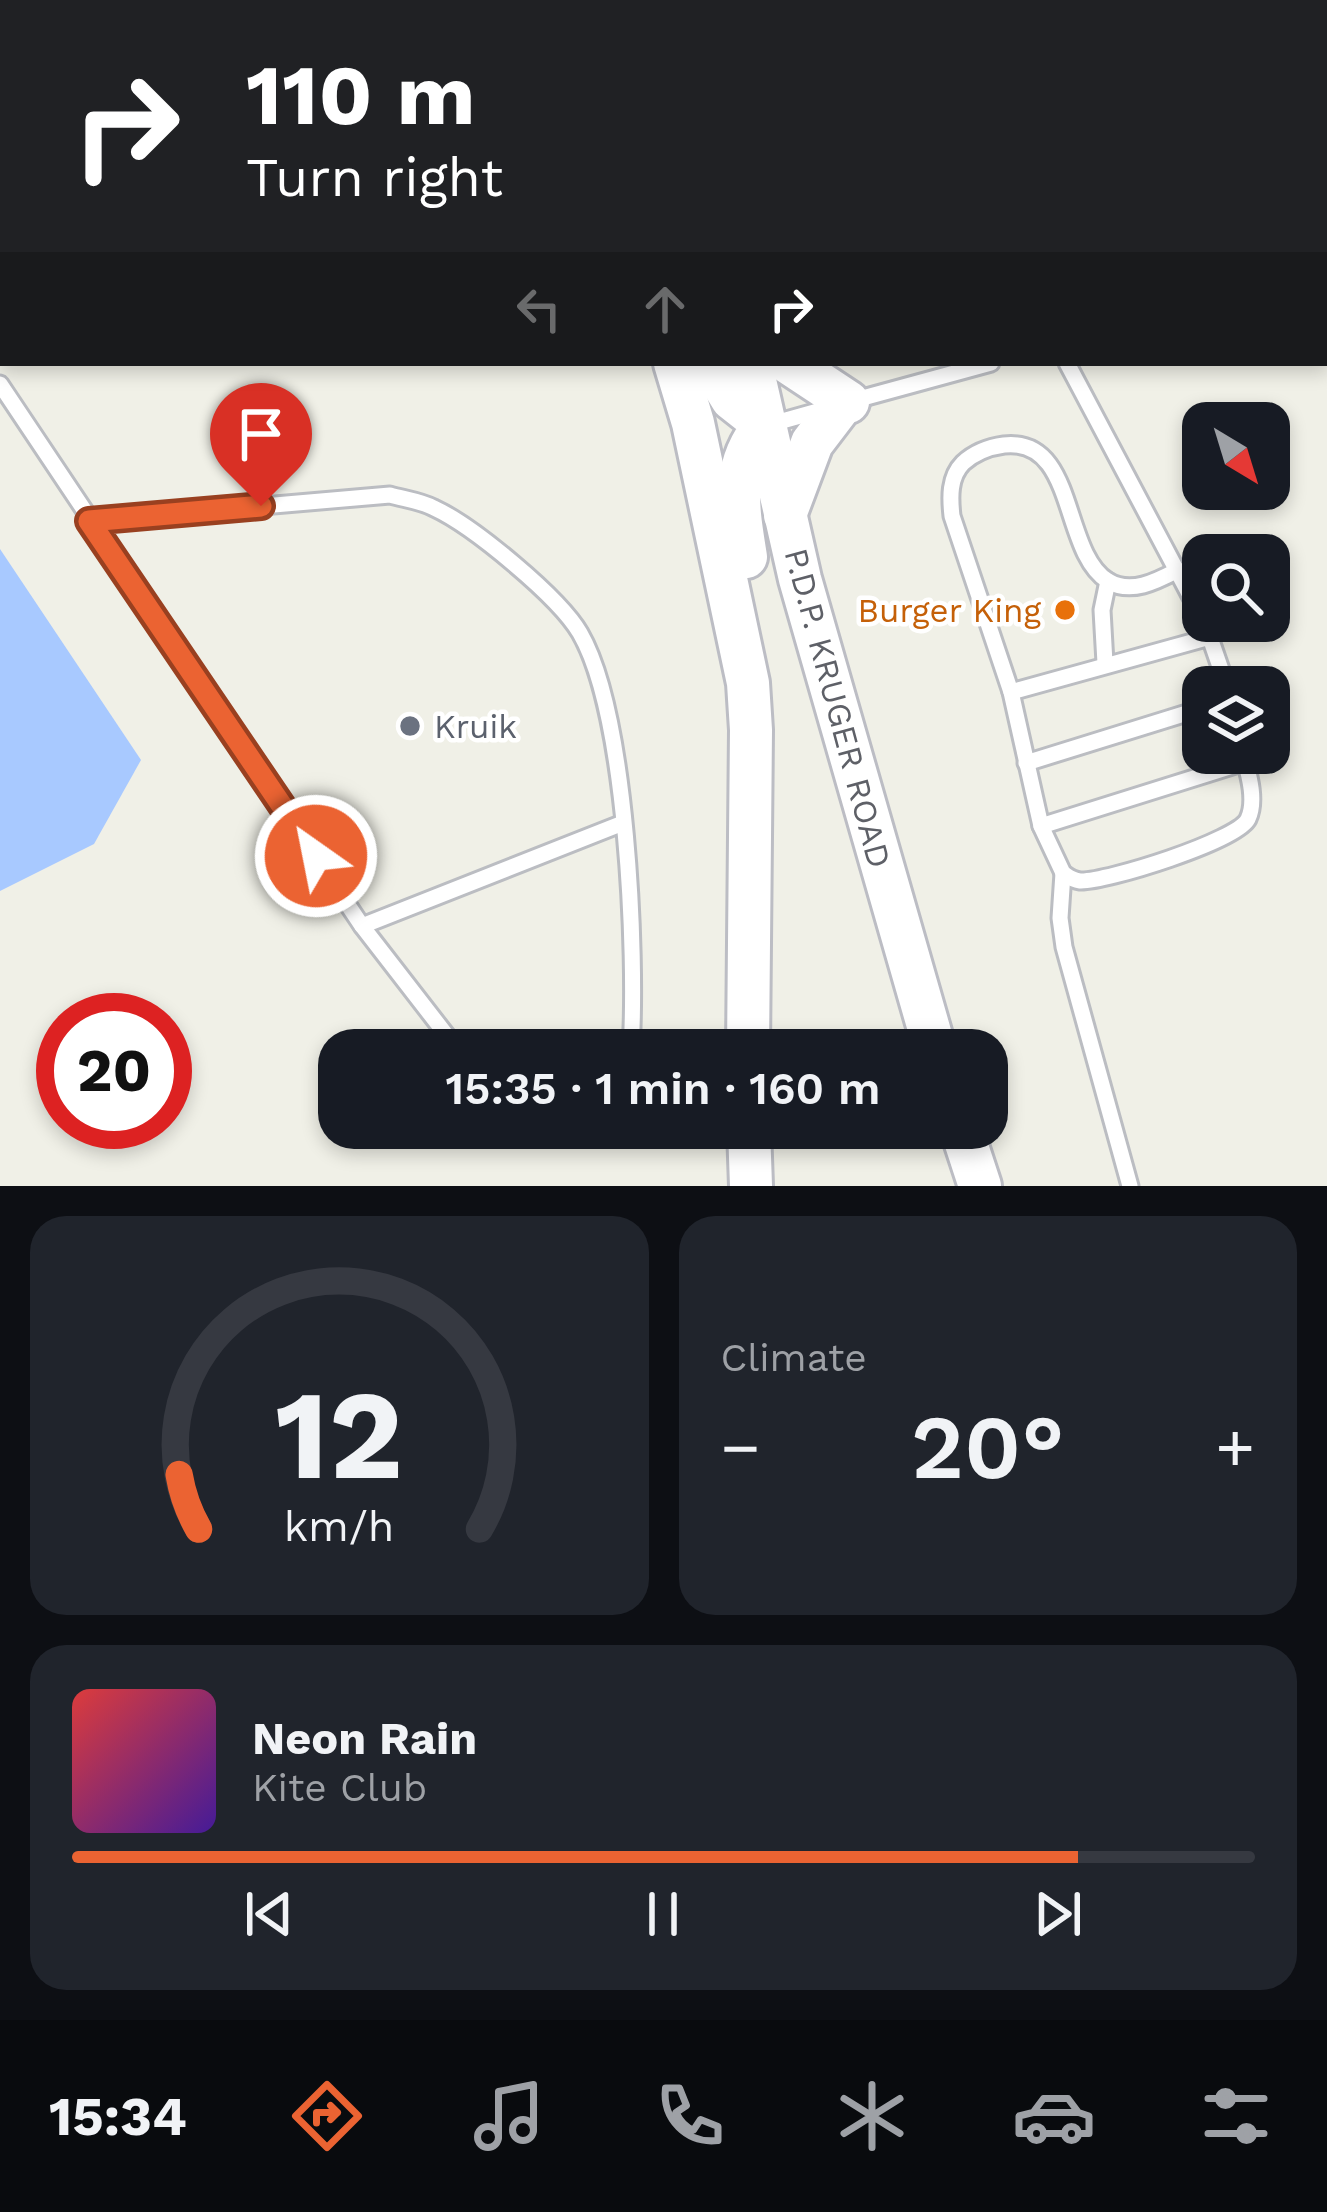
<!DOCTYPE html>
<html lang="en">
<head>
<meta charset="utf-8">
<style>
	body { margin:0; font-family:"Work Sans",sans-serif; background:#20242c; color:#f1f3f6; height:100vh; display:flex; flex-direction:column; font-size:45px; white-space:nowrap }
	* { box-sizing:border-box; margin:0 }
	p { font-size:39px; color:#9ea1a6 }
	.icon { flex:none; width:66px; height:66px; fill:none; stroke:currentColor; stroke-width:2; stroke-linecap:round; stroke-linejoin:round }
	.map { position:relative; height:1186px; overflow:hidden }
	.panel { display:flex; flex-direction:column; gap:30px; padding:30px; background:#0d0f14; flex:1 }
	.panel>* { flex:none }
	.top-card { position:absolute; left:0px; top:0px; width:1329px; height:366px; box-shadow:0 6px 18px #0003; background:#202124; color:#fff; overflow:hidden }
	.needle { width:78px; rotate:142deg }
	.controls { position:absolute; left:1182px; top:402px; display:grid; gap:24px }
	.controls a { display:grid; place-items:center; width:108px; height:108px; border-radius:24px; background:#171b24; box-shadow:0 6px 18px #0003; font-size:60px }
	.speed { position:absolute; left:36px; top:993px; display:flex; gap:24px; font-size:60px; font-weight:700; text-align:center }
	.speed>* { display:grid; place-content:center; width:156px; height:156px; border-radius:50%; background:#171b24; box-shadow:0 6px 18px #0003; line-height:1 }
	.speed .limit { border:18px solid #d22; background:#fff; color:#111 }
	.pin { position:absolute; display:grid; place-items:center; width:102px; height:102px; color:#fff; margin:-123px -51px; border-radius:50% 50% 50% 0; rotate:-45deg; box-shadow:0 0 12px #0007 }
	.pin .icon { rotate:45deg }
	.me { position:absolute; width:132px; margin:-66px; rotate:327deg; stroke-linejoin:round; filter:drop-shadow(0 0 9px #0008) }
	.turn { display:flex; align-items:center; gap:42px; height:252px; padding:0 48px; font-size:54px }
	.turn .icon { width:156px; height:156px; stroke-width:2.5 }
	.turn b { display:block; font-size:84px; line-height:102px }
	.lanes { display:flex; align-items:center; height:114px; padding:0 48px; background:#0003; justify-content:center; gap:60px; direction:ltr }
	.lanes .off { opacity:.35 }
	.big { font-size:90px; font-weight:600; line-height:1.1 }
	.panel .widget { flex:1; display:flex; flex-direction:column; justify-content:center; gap:18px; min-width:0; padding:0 42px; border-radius:36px; background:#20242c }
	.panel .dial { align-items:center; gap:0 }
	.dial svg { height:312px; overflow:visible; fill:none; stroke:#363941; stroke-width:7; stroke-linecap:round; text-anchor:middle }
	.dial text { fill:#f1f3f6; stroke:none }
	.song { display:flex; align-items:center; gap:36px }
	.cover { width:144px; height:144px; border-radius:18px; background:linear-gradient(135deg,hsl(0 70% 55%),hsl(260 70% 35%)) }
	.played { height:12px; border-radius:6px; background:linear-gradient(90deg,#eb6332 85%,#363941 85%) }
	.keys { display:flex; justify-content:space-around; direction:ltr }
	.heat { display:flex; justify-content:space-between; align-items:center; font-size:66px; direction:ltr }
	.panel .tiles { flex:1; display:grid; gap:30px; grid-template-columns:1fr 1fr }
	.widget:last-child { grid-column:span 2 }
	.trip { position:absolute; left:318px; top:1029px; width:690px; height:120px; border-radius:36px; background:#171b24; box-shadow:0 6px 18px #0003; font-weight:600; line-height:120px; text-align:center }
	.menu { display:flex; height:192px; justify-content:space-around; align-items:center; background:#090b0e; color:#9ea1a6 }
	.menu .icon { width:84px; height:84px }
	.menu .on { color:#eb6332 }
	.menu b { font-size:54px; color:#f1f3f6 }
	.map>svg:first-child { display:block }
	.water { fill:#a8c9ff }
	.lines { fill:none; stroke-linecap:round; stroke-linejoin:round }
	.lane-casing { stroke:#bbbdc2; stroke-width:21 }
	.secondary-casing { stroke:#bcbdc4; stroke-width:48 }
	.lane { stroke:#fff; stroke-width:15 }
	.secondary { stroke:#fff; stroke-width:42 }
	.route-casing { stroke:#994020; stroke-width:30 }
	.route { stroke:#eb6332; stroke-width:21 }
	.food-dot { fill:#e8710a; stroke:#fff; stroke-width:4.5 }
	.worship-dot { fill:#6b7280; stroke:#fff; stroke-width:4.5 }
	.labels { text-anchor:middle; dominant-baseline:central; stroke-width:9; stroke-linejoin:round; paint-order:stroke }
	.food-label { font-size:33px; fill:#c56008; stroke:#fff; text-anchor:end }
	.street-label { font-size:33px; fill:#5e6067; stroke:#fff }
	.worship-label { font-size:33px; fill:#5b616d; stroke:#fff; text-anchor:start }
</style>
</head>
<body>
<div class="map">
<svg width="1327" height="1186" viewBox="0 0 1327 1186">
	<rect width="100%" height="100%" fill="#f0f0e7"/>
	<!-- water -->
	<path class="water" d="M0,549L141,760L94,844L0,891Z"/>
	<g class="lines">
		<defs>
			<g id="lane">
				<path d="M287,0L288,3"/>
				<path d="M339,0L340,3"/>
				<path d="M0,223L3,221"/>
				<path d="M1326,267L1327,266"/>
				<path d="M1326,321L1327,323"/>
				<path d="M1067,363L1203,620"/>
				<path d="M0,384L362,926L458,1050"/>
				<path d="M848,402L991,363"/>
				<path d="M768,425L825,409"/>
				<path d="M89,521L390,495C404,499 421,501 434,508C473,526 559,597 580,633C627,714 637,953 631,1050"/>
				<path d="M1178,570C1157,581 1131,595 1108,581C1061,552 1077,437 1004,445C989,447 975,452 963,463C949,477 950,498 952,516L1011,692L1041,826L1063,873C1069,877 1072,880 1080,881C1106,882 1237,841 1248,819C1257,800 1248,772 1243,753"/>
				<path d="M1207,629L1227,687"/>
				<path d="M1105,663L1102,610L1108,581"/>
				<path d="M1011,692L1210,637"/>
				<path d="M1026,763L1203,708"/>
				<path d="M1041,826L1245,762"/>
				<path d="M1063,873L1060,918L1064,947L1130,1186"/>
				<path d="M362,926L623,823"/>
			</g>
			<g id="secondary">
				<path d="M558,0L559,3"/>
				<path d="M681,0V3"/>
				<path d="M675,363L693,423L748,683L751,730L748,1050"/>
				<path d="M710,363L732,399L765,425C730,466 738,507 746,557"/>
				<path d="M751,363L800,579L935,1050"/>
				<path d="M789,363L848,402"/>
				<path d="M785,515L812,443L841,405"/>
				<path d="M749,1128L751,1186"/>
				<path d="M961,1128L980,1186"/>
			</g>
		</defs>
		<!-- lane casing -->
		<use href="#lane" class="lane-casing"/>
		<!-- secondary casing -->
		<use href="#secondary" class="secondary-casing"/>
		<!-- lane -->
		<use href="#lane" class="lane"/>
		<!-- secondary -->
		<use href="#secondary" class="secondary"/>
	</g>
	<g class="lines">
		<defs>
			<path id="route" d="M261,506L89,521L316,856"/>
		</defs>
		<!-- route casing -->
		<use href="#route" class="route-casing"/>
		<!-- route -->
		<use href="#route" class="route"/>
	</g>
	<!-- markers -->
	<circle class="food-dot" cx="1065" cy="610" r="12"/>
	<circle class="worship-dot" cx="410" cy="726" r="12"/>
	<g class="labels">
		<!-- food labels -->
		<g class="food-label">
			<text x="1041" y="610">Burger King</text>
		</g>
		<!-- street labels -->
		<g class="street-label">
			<text transform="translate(838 708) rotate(75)">P.D.P. KRUGER ROAD</text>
		</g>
		<!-- worship labels -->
		<g class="worship-label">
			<text x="434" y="726">Kruik</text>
		</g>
	</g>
</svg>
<div class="controls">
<a><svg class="needle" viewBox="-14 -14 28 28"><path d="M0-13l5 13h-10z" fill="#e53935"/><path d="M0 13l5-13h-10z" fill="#9ea1a6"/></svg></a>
<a><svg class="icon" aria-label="search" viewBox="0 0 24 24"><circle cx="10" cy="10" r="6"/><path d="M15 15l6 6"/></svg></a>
<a><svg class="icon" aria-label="layers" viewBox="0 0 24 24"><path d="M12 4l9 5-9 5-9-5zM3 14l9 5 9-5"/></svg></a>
</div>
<div class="speed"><div class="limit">20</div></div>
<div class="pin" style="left:261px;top:506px;background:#d93025"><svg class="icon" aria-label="arrive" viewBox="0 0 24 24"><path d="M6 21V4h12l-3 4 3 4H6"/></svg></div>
<svg class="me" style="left:316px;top:856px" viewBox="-20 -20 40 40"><circle r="17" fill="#eb6332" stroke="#fff" stroke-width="3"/><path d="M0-11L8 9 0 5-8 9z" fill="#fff"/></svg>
<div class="trip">15:35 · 1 min · 160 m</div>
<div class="top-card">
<div class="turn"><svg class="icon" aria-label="right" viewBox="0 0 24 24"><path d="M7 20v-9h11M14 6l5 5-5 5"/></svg><div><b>110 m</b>Turn right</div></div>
<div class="lanes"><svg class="icon off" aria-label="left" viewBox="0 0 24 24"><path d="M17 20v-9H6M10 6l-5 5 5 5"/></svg><svg class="icon off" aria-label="ahead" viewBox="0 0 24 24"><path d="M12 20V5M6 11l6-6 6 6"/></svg><svg class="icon" aria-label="right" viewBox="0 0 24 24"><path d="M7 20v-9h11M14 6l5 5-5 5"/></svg></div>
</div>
</div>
<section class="panel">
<div class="tiles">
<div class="widget dial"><svg viewBox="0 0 100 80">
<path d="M14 69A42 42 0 1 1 86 69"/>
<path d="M14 69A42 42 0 0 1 9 55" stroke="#eb6332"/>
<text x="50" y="56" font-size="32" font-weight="700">12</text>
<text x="50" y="72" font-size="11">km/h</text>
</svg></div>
<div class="widget"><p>Climate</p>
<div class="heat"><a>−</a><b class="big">20°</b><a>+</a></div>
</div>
<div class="widget">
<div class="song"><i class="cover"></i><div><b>Neon Rain</b><p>Kite Club</p></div></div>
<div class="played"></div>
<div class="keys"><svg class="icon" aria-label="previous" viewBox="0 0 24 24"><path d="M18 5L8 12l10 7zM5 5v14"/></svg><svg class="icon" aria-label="pause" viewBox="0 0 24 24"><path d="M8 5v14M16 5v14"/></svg><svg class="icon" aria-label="next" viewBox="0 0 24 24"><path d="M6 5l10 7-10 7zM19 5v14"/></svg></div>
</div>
</div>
</section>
<nav class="menu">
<b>15:34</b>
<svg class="icon on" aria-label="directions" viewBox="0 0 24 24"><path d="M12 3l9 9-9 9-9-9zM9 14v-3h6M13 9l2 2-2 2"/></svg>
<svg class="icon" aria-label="music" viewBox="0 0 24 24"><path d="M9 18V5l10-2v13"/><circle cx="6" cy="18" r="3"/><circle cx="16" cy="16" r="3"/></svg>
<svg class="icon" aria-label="phone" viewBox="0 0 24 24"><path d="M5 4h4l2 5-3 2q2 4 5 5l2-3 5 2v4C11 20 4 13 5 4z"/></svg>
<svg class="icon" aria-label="climate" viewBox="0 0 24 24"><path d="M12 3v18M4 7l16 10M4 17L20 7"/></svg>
<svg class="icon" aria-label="car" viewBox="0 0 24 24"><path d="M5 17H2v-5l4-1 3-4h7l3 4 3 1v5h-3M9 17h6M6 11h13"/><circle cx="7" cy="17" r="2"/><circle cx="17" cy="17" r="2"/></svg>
<svg class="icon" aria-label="filters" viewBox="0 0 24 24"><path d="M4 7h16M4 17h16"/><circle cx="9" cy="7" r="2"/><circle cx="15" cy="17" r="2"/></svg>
</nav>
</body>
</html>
